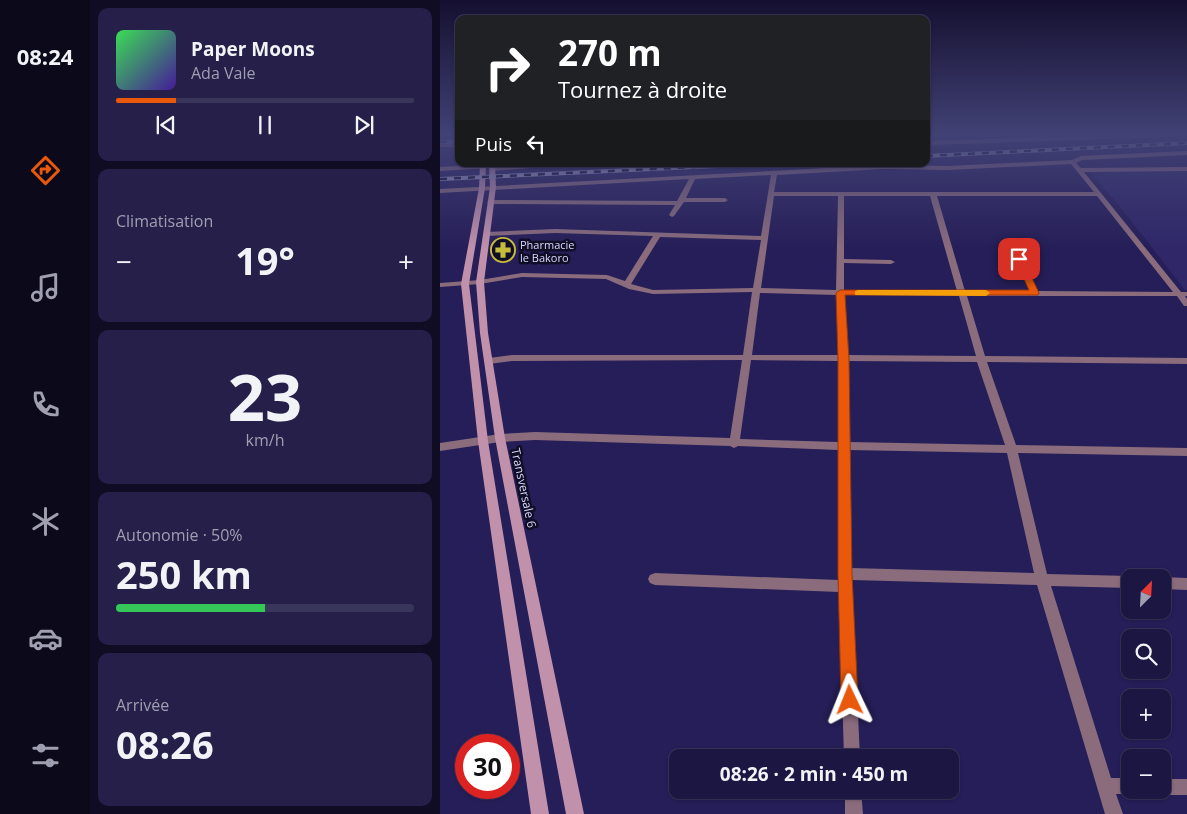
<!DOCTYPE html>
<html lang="fr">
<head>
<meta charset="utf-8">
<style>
	body { margin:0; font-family:"Open Sans",sans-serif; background:#251f49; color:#f1f3f6; height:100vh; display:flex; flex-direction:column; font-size:19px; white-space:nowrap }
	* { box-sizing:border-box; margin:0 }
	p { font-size:16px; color:#a09fb2 }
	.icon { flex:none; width:28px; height:28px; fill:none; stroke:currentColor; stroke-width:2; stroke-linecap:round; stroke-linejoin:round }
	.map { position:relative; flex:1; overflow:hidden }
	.drawer { display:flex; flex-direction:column; gap:8px; padding:8px; background:#0f0c24; width:350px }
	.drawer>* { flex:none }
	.hud { position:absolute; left:15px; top:15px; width:475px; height:152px; border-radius:10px; box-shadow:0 1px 4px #0004,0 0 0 1px #3a355b; background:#202124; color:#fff; overflow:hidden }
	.needle { width:32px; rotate:24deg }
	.controls { position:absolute; left:681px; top:569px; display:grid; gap:10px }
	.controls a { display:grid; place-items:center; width:50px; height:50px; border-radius:10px; background:#1c1642; box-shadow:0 1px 4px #0004,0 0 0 1px #3a355b; font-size:25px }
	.speed { position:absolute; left:15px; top:734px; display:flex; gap:10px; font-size:25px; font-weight:700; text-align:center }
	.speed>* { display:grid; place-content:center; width:65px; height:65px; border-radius:50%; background:#1c1642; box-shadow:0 1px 4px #0004,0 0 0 1px #3a355b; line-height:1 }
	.speed .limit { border:8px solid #d22; background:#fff; color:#111 }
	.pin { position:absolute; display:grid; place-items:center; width:42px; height:42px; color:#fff; margin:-21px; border-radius:10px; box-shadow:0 2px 8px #0006 }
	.me { position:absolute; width:55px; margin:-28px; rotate:358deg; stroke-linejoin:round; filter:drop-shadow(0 0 4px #0008) }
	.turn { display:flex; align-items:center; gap:18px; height:105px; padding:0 20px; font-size:22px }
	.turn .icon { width:65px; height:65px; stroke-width:2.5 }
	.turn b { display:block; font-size:35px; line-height:42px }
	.then { display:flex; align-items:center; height:48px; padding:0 20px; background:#0003; gap:10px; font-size:19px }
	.big { font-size:38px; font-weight:700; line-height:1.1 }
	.drawer .widget { flex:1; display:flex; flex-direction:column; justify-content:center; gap:8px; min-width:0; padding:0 18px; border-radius:10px; background:#251f49 }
	.drawer .dial { align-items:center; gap:0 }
	.dial b { font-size:65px; line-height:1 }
	.song { display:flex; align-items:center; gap:15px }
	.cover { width:60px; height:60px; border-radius:8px; background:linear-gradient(135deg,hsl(130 70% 55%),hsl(260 70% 35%)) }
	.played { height:5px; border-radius:2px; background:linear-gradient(90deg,#ea580c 20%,#3a355b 20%) }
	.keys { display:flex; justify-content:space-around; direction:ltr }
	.heat { display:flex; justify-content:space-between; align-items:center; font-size:28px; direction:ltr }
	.charge { height:8px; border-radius:4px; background:linear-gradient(90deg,#34c759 50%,#3a355b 0) }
	.trip { position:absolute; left:229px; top:749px; width:290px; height:50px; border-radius:10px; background:#1c1642; box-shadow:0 1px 4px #0004,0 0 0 1px #3a355b; font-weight:700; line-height:50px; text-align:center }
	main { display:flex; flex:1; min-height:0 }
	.menu { display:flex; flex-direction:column; width:90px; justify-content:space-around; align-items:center; background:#0b091a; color:#a09fb2 }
	.menu .icon { width:35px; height:35px }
	.menu .on { color:#ea580c }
	.menu b { font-size:22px; color:#f1f3f6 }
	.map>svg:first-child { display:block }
	.built { fill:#2f2768 }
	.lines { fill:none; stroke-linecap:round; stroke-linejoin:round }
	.street { fill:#8a6c7d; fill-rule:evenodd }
	.secondary { fill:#c191ac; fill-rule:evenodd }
	.rail-casing { stroke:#a2a0cb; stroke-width:4 }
	.rail { stroke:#100e27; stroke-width:2.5; stroke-dasharray:7; stroke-linecap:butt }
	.route { fill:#ea580c; stroke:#983908 }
	.slow { fill:#f59e0b }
	.labels { text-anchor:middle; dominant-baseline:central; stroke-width:5; stroke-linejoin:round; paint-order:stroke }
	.far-poi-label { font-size:11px; fill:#d7d8fd; stroke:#100e27; text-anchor:start }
	.street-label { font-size:12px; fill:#d7d8fd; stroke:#100e27 }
</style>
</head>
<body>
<main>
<nav class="menu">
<b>08:24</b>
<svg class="icon on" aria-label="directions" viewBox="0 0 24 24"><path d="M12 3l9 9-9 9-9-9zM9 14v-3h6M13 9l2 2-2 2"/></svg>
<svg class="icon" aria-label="music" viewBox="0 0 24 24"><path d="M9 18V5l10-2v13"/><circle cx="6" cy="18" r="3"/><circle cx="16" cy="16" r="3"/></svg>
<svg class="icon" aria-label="phone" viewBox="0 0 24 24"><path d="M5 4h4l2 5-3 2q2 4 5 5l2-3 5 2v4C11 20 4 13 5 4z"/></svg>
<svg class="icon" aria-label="climate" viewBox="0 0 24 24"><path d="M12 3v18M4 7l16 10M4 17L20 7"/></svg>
<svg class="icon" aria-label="car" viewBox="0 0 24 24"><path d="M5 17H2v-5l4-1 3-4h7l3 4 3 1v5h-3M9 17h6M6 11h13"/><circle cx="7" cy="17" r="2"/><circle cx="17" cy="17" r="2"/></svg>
<svg class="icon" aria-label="filters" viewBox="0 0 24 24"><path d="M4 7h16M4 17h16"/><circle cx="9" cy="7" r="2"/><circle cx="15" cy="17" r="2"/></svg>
</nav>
<section class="drawer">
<div class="widget">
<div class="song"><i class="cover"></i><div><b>Paper Moons</b><p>Ada Vale</p></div></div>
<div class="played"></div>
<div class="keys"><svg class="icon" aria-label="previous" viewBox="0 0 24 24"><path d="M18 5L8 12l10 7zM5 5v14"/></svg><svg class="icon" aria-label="pause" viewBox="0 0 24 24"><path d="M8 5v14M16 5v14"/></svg><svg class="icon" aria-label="next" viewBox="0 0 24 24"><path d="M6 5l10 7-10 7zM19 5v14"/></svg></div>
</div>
<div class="widget"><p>Climatisation</p>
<div class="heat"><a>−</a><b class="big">19°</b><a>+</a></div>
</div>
<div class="widget dial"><b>23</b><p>km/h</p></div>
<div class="widget"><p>Autonomie · 50%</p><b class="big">250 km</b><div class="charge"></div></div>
<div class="widget"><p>Arrivée</p><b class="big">08:26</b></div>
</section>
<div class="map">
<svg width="747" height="814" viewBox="0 0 747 814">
	<rect width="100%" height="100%" fill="#261e58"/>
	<!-- built -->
	<path class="built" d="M649,171H747V290H745L682,209Z"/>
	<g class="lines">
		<!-- street -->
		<g class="street">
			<path d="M676,135H730L727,137L486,145V141Z"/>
			<rect x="0" y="143" width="19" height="4"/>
			<path d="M747,151V155L642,160L636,163L641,168L747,167V171L644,172L741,292H747V296H745L747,299V306H744L737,296H527L545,356L747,358V364L547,362L576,445L747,448V456L578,453L607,574L690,576L694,578H690V588L611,586L671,778H690V790H697L690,794H676L683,814H665L597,585L412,580L420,758H404L399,592L215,585L210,583L208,579L210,575L215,573L399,580L398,450L298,446L294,448L290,446L95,440L60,442L0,451V443L60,434L95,432L290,438L302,360L72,361L49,364L44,361L49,358L72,355H303L312,292L213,294L189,289L166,279L82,277L40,284L0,287V283L40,280L82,273L167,275L185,281L213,236L115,233L46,236L43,234L46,232L115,229L321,236L331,175L255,179L246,198H285L288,200L285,202H244L234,216L232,217L229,215L235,205L50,204L47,202L50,200L237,201L249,179L0,193V189L443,165L508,166L632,160L641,156ZM631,164L654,192H334L337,175L443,169L508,170ZM334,196H398L396,290L321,288ZM404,196H490L517,291H404V263L451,264L455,262L451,260L404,259ZM497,196H657L733,292L598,291L575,242L571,240L567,242L590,291H525ZM220,237L321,240L313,288L213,290L191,284ZM320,293L396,295L398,355H312ZM404,295L519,296L536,356L407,355ZM311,360L398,361V442L300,439ZM408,361L537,362L565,445L409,442ZM409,450L567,453L594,573L411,568Z"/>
			<path d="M51,164L53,165V167L97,164H119L116,166L52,171L50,170V168L0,171V167Z"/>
			<path d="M722,577L747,578V590L722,589Z"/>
			<path d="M722,779H747V795H722L716,793L715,790H722Z"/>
			<path d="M405,790H421L423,814H405Z"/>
		</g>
		<!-- secondary -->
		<g class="secondary">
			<path d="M40,164H46L45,188L29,284L48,441L109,814H91L38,441L21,284L39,188Z"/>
			<path d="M49,164H55L56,187L44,282L48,333L65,438L144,814H126L55,438L40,333L36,282L50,187Z"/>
		</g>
		<defs>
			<g id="rail">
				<path d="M0,142L19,141"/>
				<path d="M486,156L747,143"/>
				<path d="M0,179L320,164"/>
			</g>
		</defs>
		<!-- rail casing -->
		<use href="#rail" class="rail-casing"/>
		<!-- rail -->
		<use href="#rail" class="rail"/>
	</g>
	<!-- sky -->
	<linearGradient id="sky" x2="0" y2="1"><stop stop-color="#151030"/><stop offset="0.54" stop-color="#414175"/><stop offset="1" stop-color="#414175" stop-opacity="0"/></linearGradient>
	<rect width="747" height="249" fill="url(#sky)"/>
	<!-- route -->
	<path class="route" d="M579,256L583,259L599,293L598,295H405L409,359L412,574L418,700L416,706L410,709L404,706L401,700L398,574V359L396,293L400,290H589L575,259Z"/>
	<!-- slow -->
	<path class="slow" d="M418,290H546L550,293L546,296L415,295V291Z"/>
	<!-- icons -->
	<defs>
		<symbol id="pharmacy-ring" viewBox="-11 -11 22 22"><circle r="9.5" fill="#100e27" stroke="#c7bb3b" stroke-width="1.5"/><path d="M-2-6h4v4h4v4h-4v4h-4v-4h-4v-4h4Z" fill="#c7bb3b"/></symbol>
	</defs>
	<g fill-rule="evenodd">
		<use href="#pharmacy-ring" x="49" y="236" width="28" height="28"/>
	</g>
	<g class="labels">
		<!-- far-poi labels -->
		<g class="far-poi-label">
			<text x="80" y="244">Pharmacie<tspan x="80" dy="13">le Bakoro</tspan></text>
		</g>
		<!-- street labels -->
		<g class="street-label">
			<text transform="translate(84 488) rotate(78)">Transversale 6</text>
		</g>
	</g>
</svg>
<div class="controls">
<a><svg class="needle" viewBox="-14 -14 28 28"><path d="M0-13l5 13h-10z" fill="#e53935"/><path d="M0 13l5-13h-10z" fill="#a09fb2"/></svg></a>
<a><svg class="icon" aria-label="search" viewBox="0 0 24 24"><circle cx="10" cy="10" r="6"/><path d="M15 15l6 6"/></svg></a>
<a>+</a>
<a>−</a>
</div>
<div class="speed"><div class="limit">30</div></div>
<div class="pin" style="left:579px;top:259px;background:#d93025"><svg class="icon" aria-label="arrive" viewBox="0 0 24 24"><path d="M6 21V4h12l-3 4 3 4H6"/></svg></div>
<svg class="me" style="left:410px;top:700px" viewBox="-20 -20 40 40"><path d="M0-17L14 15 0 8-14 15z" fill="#ea580c" stroke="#fff" stroke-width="4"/></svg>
<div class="trip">08:26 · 2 min · 450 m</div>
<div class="hud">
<div class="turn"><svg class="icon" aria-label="right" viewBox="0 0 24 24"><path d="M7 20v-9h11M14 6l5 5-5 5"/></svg><div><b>270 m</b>Tournez à droite</div></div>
<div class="then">Puis<svg class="icon" aria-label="left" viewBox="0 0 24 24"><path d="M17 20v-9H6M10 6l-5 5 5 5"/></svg></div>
</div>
</div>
</main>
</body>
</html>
